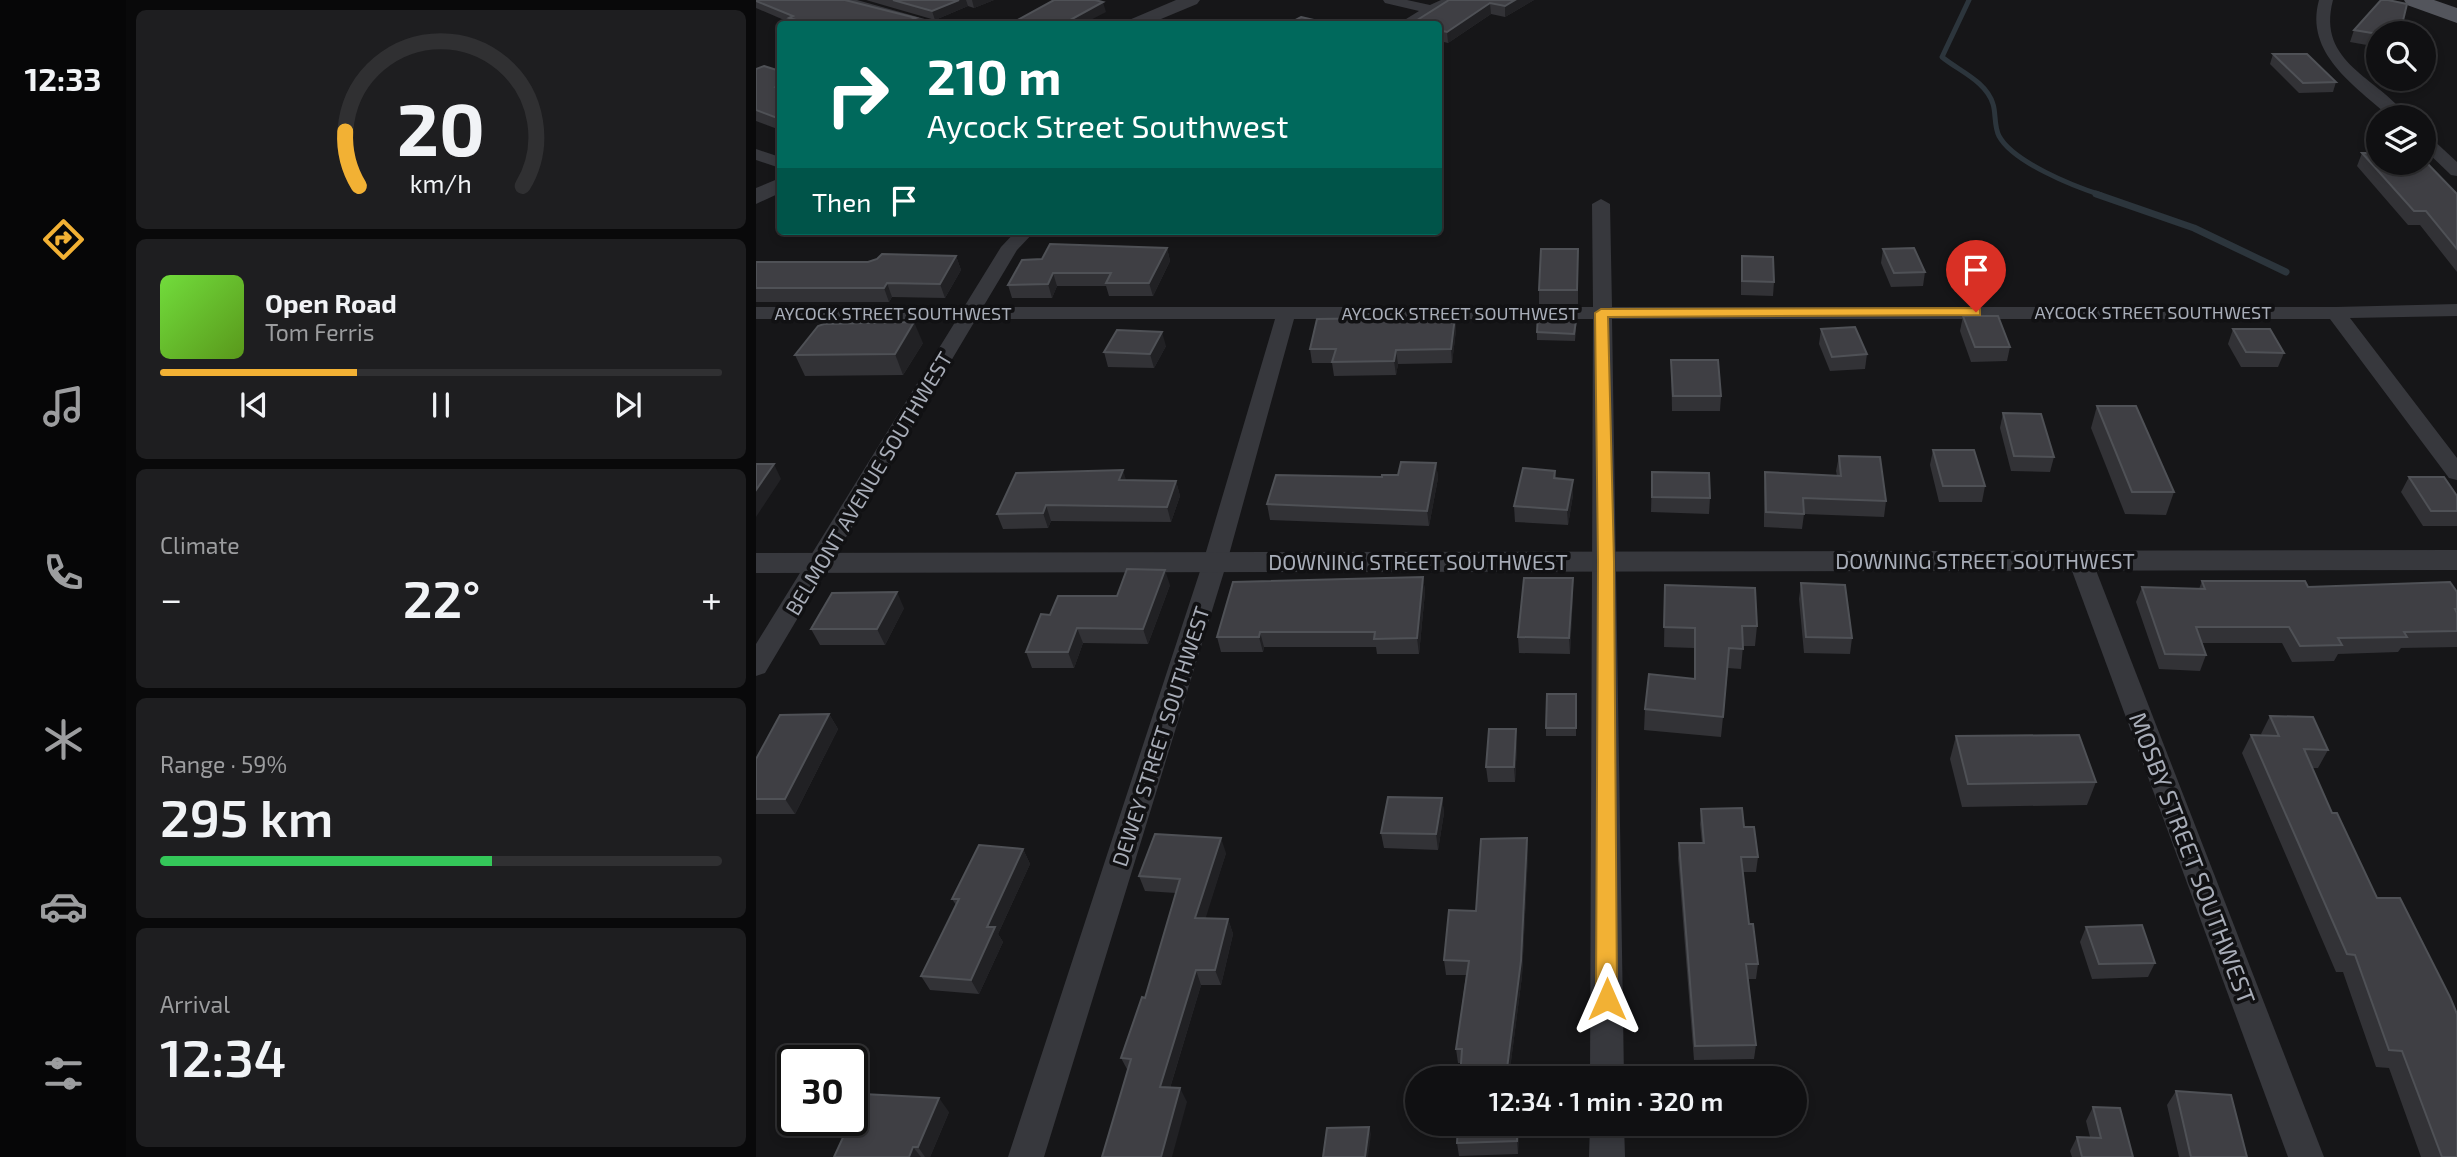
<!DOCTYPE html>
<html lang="en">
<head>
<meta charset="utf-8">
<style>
	body { margin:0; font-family:"Exo 2",sans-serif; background:#1e1e20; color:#f1f3f6; height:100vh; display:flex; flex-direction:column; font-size:26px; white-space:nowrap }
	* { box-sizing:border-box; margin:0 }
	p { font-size:23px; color:#9c9d9f }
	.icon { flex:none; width:38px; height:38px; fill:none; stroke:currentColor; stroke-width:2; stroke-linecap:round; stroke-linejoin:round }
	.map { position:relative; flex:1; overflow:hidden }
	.panel { display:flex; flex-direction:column; gap:10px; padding:10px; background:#09090a; width:630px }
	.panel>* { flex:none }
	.guide { position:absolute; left:21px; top:21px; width:665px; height:214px; border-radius:7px; box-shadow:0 4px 10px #0003,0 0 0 2px #303032; background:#00695c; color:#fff; overflow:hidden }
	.buttons { position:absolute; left:1610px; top:21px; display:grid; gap:14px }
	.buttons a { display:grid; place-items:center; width:70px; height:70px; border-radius:50%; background:#101012; box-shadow:0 4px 10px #0003,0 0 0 2px #303032; font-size:35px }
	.speed { position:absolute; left:21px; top:1045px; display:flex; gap:14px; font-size:35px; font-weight:700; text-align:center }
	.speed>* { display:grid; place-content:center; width:91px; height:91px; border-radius:50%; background:#101012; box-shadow:0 4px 10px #0003,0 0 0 2px #303032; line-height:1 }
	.speed .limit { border:4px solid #111; border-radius:10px; background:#fff; color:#111 }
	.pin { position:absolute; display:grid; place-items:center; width:60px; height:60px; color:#fff; margin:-72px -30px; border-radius:50% 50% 50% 0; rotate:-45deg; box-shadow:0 0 7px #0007 }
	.pin .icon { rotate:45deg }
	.me { position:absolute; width:77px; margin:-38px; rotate:0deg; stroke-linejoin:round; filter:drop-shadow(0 0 5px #0008) }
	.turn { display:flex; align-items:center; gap:24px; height:147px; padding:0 35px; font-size:32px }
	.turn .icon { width:91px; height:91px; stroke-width:2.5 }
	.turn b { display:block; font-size:49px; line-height:60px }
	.then { display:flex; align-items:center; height:66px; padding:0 35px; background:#0003; gap:14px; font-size:26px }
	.big { font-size:52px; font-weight:600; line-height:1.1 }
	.panel .card { flex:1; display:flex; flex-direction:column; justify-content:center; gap:10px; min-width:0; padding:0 24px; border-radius:10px; background:#1e1e20 }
	.panel .dial { align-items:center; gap:0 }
	.dial svg { height:182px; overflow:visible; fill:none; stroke:#303032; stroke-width:7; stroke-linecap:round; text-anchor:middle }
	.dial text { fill:#f1f3f6; stroke:none }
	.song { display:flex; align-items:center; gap:21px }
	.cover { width:84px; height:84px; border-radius:10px; background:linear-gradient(135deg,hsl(100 70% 55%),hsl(90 70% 35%)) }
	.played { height:7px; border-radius:4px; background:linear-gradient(90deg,#f2b134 35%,#303032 35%) }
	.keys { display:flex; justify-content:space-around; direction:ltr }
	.heat { display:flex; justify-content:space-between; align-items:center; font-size:38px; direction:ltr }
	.charge { height:10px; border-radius:5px; background:linear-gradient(90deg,#34c759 59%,#303032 0) }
	.trip { position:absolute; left:649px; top:1066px; width:402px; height:70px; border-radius:35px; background:#101012; box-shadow:0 4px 10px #0003,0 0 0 2px #303032; font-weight:600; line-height:70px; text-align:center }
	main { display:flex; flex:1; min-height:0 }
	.tab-bar { display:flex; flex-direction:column; width:126px; justify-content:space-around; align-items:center; background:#060607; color:#9c9d9f }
	.tab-bar .icon { width:49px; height:49px }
	.tab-bar .current { color:#f2b134 }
	.tab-bar b { font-size:32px; color:#f1f3f6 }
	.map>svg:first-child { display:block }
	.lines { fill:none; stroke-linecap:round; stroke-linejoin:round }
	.stream-far1 { stroke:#2c353c; stroke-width:5 }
	.stream { stroke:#2c353c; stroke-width:7 }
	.minor { fill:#37383d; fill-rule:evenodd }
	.tertiary { fill:#37383d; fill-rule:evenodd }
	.primary { fill:#53555c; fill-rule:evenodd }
	.wall { fill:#323236 }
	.shaded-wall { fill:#212124 }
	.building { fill:#3f3f44; stroke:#4f5156; stroke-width:2 }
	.route { fill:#f2b134; stroke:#9d7322; stroke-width:2 }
	.labels { text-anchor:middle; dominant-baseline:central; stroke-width:7; stroke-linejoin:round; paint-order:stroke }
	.far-street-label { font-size:18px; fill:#a8adb8; stroke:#111113 }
	.street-label { font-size:21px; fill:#a8adb8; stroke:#111113 }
	.near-street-label { font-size:24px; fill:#a8adb8; stroke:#111113 }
</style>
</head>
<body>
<main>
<nav class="tab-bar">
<b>12:33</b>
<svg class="icon current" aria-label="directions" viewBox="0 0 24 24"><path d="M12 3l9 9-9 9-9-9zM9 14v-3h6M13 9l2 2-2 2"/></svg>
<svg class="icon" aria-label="music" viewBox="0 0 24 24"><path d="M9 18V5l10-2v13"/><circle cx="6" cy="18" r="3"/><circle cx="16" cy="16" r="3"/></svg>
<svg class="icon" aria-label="phone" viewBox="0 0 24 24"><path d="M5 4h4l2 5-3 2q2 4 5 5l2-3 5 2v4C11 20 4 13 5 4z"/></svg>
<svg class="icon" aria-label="climate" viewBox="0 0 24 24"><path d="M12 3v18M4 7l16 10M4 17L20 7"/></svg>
<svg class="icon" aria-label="car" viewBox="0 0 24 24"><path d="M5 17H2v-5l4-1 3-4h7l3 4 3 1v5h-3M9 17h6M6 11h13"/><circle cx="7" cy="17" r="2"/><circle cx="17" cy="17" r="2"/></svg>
<svg class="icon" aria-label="filters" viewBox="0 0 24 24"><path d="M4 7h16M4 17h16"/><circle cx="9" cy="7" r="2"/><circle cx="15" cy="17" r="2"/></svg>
</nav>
<section class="panel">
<div class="card dial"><svg viewBox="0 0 100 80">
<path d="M14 69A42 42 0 1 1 86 69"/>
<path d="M14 69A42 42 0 0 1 8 45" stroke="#f2b134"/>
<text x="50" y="56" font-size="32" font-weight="700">20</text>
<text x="50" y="72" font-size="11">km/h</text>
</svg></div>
<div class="card">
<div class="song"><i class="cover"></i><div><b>Open Road</b><p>Tom Ferris</p></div></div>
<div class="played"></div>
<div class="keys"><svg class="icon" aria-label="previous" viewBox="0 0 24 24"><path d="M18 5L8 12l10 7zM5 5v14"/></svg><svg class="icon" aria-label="pause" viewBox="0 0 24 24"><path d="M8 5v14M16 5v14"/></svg><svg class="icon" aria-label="next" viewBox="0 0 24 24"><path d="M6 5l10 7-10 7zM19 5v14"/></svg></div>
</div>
<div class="card"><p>Climate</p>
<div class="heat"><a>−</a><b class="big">22°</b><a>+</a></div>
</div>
<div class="card"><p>Range · 59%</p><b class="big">295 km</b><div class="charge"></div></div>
<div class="card"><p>Arrival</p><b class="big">12:34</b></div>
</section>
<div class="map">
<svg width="1701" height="1157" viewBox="0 0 1701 1157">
	<rect width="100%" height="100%" fill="#161618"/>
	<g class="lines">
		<!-- stream-far1 -->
		<path class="stream-far1" d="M1213,0L1186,57C1203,71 1230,81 1237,104C1240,113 1238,127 1243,136C1257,162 1317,186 1345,195"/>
		<!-- stream -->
		<path class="stream" d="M1340,194L1438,228L1530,272"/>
		<!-- minor -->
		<g class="minor">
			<path d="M79,0H101L176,21L178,24H157L81,3Z"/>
			<path d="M627,0H651L674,5L685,0H702L659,24H642L663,11L629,3Z"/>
			<path d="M1563,0H1577C1560,64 1623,77 1651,117H1634C1599,86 1548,53 1563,0Z"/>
			<path d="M1668,135L1674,137L1701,162V176L1695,175L1668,149Z"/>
			<path d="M0,149L24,157V168L0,160Z"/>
			<path d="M845,199L854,204L856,307H1580L1701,304V316L1594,318L1701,458V480L1693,478L1574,319H856L868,1078H834L837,319H538L471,562L288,1157H252L447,562L519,319H220L9,673L0,676V644L201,319H0V307H208L245,247L260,231H279L261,250L227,307H837L836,204Z"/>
			<path d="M1324,552L1333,554L1336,560L1568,1157H1532L1312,560L1315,554Z"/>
			<path d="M834,1124H868L869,1157H833Z"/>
		</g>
		<!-- tertiary -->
		<g class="tertiary">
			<path d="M420,0H444L441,4L393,24H370L373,20Z"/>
			<path d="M24,178V193L0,204V188Z"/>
			<path d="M1701,550V570L0,573V553Z"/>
		</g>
		<!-- primary -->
		<path class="primary" d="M1648,0H1678L1701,8V23L1651,5Z"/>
	</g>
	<!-- wall -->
	<g class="wall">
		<path d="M0,0L162,24H35V23L0,8Z"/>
		<path d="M110,0H238L218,8L212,6L179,20Z"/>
		<path d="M693,0H778L749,17L735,14L692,43L688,42L682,46V24Z"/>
		<path d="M1598,30L1622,33V47L1594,42Z"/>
		<path d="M1517,54L1580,82L1577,92L1543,93L1514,64Z"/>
		<path d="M0,69L24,71V130L0,121Z"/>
		<path d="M1606,153L1701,194V272L1664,225H1652L1601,166Z"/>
		<path d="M411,248L414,261L397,296H353L350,286H301L296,298H256L252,285L286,259Z"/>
		<path d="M822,249V304H783V290Z"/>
		<path d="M1127,249L1169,272L1167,286L1135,287L1125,263Z"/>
		<path d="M200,256L205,270L189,298L136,297L133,302H0V262H112Z"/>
		<path d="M986,256L1018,282L1017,296L985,295V270Z"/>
		<path d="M821,314L819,341L781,340V332Z"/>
		<path d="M1207,316L1254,347L1251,361L1215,362L1204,331Z"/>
		<path d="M699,317L700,330L696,363L642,364L640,375L578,376L576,363H556L554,349Z"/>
		<path d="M1065,329L1111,354L1109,369L1074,371L1063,344Z"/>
		<path d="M1477,329L1528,353L1522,367H1485L1472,344Z"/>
		<path d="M167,343L147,375L49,376L39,355Z"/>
		<path d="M410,346L398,368L352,367L348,352Z"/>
		<path d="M915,360L965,396L964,411H916Z"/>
		<path d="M1341,406L1418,492L1410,515L1369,514L1335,428Z"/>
		<path d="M1247,413L1298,457L1294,472L1255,471L1244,428Z"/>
		<path d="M1177,450L1229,486L1226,502H1183L1174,465Z"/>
		<path d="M1083,456L1130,501L1128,517L1048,514L1046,529L1008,527V487L1009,472L1081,476L1080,471Z"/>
		<path d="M680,463L682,478L673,526L514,520L511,504L626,477L642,475Z"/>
		<path d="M799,471L800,478L817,480V495L812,525L759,522L758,506Z"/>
		<path d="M896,472L954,498L953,514L895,512Z"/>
		<path d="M1653,477L1701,496V526H1667L1645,492Z"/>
		<path d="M370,480L420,481L424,496L415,522L295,521L292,528L247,529L241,514Z"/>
		<path d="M667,577L669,592L663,654H621L620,647H508L507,652H465L461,637Z"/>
		<path d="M1446,581L1552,587L1701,592V647L1645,648L1642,652L1582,654L1578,661L1536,662L1526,643H1446L1450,655L1444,671L1403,669L1380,602L1386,587L1443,589Z"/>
		<path d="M1045,583L1096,638L1094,654L1048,653L1043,599Z"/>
		<path d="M414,585L392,644L327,643L318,668H276L270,652L361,596Z"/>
		<path d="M909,585L1001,626L999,646H987L985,669L972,668L965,737L888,730L889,709L938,678V648L908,647Z"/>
		<path d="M817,594L814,654L763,653L762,637Z"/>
		<path d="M148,608L129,645H64L55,629Z"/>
		<path d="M820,694V736H790V728Z"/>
		<path d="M73,714L82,729L39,814H0V759Z"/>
		<path d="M1514,716L1572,750L1562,768H1556L1701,1157H1665L1633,1068L1620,1067L1587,972H1580L1486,753L1495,735H1506L1505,734Z"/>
		<path d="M1200,736L1340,782L1331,805L1206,807L1194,759Z"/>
		<path d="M761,745L759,782H732L730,767Z"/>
		<path d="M686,798L688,813L682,850L628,848L625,833Z"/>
		<path d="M945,809L988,827L1002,857L1000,872H987L993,924L1002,964L1000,979H992L1000,1045L998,1059L938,1060L922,858L923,843H946L944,824Z"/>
		<path d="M771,838L772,854L766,976L753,1076H762V1078H704L705,1063H702L700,1049L710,975H690L688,960L693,910L720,911L725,839Z"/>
		<path d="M267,849L274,864L242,934L247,942L223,994L174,990L165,976L200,905L196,899Z"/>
		<path d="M470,853L449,918L472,919L477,934L465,985H445L414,1088L431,1102L372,1071L365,1058L389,998L420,893L389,891L383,876Z"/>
		<path d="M1330,927L1399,963L1392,977L1336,979L1324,942Z"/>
		<path d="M1420,1091L1491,1157H1423L1411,1105Z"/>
		<path d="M1337,1107L1377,1157H1316L1314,1151L1321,1137H1334L1330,1121Z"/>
		<path d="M193,1112L174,1157H78Z"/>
		<path d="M702,1124H763L762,1154L703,1156L701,1143Z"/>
	</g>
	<!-- shaded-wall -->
	<g class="shaded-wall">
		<path d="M203,0H210L212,6L179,20L176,11Z"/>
		<path d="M216,0H238L218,8Z"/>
		<path d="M759,0H778L749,17V6Z"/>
		<path d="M347,2L350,12L327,24H307Z"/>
		<path d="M734,3L735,14L692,43L691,32Z"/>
		<path d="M160,18L162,24H144Z"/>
		<path d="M687,31L688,42L682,46V34Z"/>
		<path d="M411,248L414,261L397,296L393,283Z"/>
		<path d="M200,256L205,270L189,298L184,284Z"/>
		<path d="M297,273L301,286L296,298L292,284Z"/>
		<path d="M131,283L136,297L133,302L128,288Z"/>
		<path d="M699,317L700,330L696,363L695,349Z"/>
		<path d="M158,322L167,343L147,375L139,354Z"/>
		<path d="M406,332L410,346L398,368L394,354Z"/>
		<path d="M640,350L642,364L640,375L638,361Z"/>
		<path d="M680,463L682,478L673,526L671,511Z"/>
		<path d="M18,464L25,479L0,517V490Z"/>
		<path d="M367,470L372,486L363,480Z"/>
		<path d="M817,480V495L812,525L811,510Z"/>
		<path d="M420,481L424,496L415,522L411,507Z"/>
		<path d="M290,505L295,521L292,528L287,513Z"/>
		<path d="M409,570L414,585L392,644L387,629Z"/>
		<path d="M667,577L669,592L663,654L661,638Z"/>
		<path d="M817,578V594L814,654L813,638Z"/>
		<path d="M141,592L148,608L129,645L121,629Z"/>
		<path d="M321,628L327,643L318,668L312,652Z"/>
		<path d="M504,632L508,647L507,652L503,637Z"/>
		<path d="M73,714L82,729L39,814L29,799Z"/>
		<path d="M760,729L761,745L759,782L758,767Z"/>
		<path d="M686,798L688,813L682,850L680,834Z"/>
		<path d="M465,838L470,853L445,933L439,918Z"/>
		<path d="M771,838L772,854L766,976L753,1078H750Z"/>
		<path d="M267,849L274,864L242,934L247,942L223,994L215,980L231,927Z"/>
		<path d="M472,919L477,934L465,985L459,970Z"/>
		<path d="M440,970L445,985L410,1101L404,1087Z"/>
		<path d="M424,1088L431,1102L416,1157H405Z"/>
		<path d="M183,1098L193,1112L174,1157H169L162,1147Z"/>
		<path d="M761,1124H763L762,1154L761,1141Z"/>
		<path d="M613,1127L615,1134L612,1157H609Z"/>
		<path d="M157,1147L165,1157H153Z"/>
	</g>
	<!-- building -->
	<g class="building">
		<path d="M0,0H89L160,18L144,24H55L33,18L37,16L0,1Z"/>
		<path d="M137,0H203L176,11Z"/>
		<path d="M298,0H339L347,2L307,24H271L258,22Z"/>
		<path d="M693,0H759L749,6L734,3L691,32L687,31L682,34V24H655Z"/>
		<path d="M1625,0H1632L1651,4L1644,33L1622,34L1598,30Z"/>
		<path d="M545,17L575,24H532Z"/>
		<path d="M1517,54H1551L1580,82L1547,83Z"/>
		<path d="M8,66L24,71V85L20,87L24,88V119L0,110V69Z"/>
		<path d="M1606,153H1622V163H1668V160L1701,194V249L1670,211H1658Z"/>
		<path d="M294,244L411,248L393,283H350L355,273H297L292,284L252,285L266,260L286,259Z"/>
		<path d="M1158,248L1169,272L1138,273L1127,249Z"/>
		<path d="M785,249H822L821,290H783Z"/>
		<path d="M126,254L200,256L184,284L131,283L128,288H0V262H112L121,259Z"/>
		<path d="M986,256L1017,257L1018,282L986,281Z"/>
		<path d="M782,314H821L818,334L781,332Z"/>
		<path d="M1207,316H1242L1254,347H1219Z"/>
		<path d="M699,317L695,349L640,350L638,361L576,362L580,349H554L561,319Z"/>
		<path d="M158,322L139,354L39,355L62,326L68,324Z"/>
		<path d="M1099,327L1111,354L1076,357L1065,329Z"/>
		<path d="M1477,329H1514L1528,353L1490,352Z"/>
		<path d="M361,330L406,332L394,354L348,352Z"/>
		<path d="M915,360H962L965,396H917Z"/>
		<path d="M1341,406H1380L1418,492H1376Z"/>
		<path d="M1247,413L1285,414L1298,457L1258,456Z"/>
		<path d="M1177,450H1218L1229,486H1187Z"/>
		<path d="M1083,456L1124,457L1130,501L1047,498L1048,514L1010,512L1009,472L1085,476Z"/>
		<path d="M645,462L680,463L671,511L511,504L520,475L626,477V475H642Z"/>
		<path d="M0,464H18L0,490Z"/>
		<path d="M767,468L799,471L798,478L817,480L811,510L758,506Z"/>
		<path d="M367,470L363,480L420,481L411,507L290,505L287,513L241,514L260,473Z"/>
		<path d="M896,472L953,473L954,498L896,497Z"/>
		<path d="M1653,477H1688L1701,496V511H1675Z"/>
		<path d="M371,569L409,570L387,629L321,628L312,652H270L285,614L294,615L302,596H361Z"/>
		<path d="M667,577L661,638L618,639L619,632H504L503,637H461L477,582Z"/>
		<path d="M768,578H817L813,638L762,637Z"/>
		<path d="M1446,581H1549L1552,587L1694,582L1701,592V609H1699L1701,613V631L1648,632L1651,637L1582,638L1586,645L1544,646L1533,627H1440L1450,655L1409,654L1386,587L1449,589Z"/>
		<path d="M1045,583L1089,585L1096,638L1050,637Z"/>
		<path d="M909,585L999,588L1001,626H986L987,649L973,648L967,717L889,709L893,674L939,679V628L908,627Z"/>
		<path d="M141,592L121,629H55L76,593Z"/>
		<path d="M791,694H820V728H790Z"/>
		<path d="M73,714L29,799H0V759L24,715Z"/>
		<path d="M1514,716L1557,717L1572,750L1548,749L1576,813H1581L1621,898H1644L1694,997L1701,1014V1157H1686L1646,1051L1633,1050L1599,955L1591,954L1495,735L1523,736Z"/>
		<path d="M733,729H760L758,767H730Z"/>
		<path d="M1323,735L1340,782L1212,784L1200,736Z"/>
		<path d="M632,797L686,798L680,834L625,833Z"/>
		<path d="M986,808L988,827H998L1002,857H985L993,924H997L1002,964H990L1000,1045L939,1046L923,843H948L945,809Z"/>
		<path d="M399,834L465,838L439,918L472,919L459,970H440L404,1087L424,1088L405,1157H346L375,1059L365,1058L386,997L389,998L424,879L383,876Z"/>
		<path d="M771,838L765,961L750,1076H762V1078H704L706,1049H700L713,961L688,960L693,910L720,911L725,839Z"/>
		<path d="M223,845L267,849L231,927H239L215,980L165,976L203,899H196Z"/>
		<path d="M1386,925L1399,963L1343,964L1330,927Z"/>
		<path d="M1420,1091L1475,1095L1491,1157H1435Z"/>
		<path d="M107,1094L183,1098L162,1147H157L153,1157H78L95,1120H96V1117Z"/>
		<path d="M1337,1107L1364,1108L1377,1157H1326L1321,1137L1345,1138Z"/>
		<path d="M702,1124H761V1141L701,1143Z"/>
		<path d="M613,1127L609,1157H567L571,1128Z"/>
	</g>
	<!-- route -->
	<path class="route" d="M1220,308L1224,309V315L852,317L858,561L861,999L858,1005L851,1008L843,1005L840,999L842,561L839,313L845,309Z"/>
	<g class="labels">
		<!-- far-street labels -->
		<g class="far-street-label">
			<text x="1397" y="312">AYCOCK STREET SOUTHWEST</text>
			<text x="137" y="313">AYCOCK STREET SOUTHWEST</text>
			<text x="704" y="313">AYCOCK STREET SOUTHWEST</text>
		</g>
		<!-- street labels -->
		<g class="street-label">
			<text transform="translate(112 483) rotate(-59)">BELMONT AVENUE SOUTHWEST</text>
			<text x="1229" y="560">DOWNING STREET SOUTHWEST</text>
			<text x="662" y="561">DOWNING STREET SOUTHWEST</text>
			<text transform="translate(404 736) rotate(-72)">DEWEY STREET SOUTHWEST</text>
		</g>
		<!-- near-street labels -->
		<g class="near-street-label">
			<text transform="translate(1437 858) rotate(69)">MOSBY STREET SOUTHWEST</text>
		</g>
	</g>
</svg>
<div class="buttons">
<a><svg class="icon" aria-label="search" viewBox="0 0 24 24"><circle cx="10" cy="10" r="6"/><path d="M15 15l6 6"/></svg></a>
<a><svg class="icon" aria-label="layers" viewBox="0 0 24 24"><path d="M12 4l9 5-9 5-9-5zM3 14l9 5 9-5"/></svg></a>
</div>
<div class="speed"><div class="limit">30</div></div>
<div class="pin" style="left:1220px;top:312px;background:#d93025"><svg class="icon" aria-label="arrive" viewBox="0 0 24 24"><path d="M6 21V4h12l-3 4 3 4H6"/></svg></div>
<svg class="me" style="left:851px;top:999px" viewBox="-20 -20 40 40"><path d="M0-17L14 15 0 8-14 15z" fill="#f2b134" stroke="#fff" stroke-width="4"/></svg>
<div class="trip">12:34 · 1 min · 320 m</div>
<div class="guide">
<div class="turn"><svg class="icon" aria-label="right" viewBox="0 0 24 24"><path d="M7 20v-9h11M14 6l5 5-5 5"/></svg><div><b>210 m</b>Aycock Street Southwest</div></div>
<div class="then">Then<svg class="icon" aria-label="arrive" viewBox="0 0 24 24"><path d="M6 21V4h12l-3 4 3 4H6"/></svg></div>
</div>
</div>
</main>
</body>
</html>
